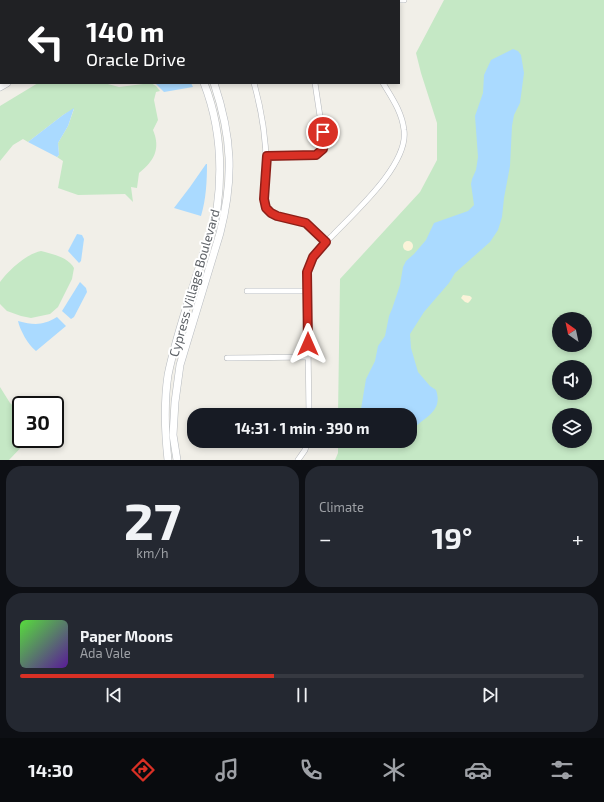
<!DOCTYPE html>
<html lang="en">
<head>
<meta charset="utf-8">
<style>
	body { margin:0; font-family:"Exo 2",sans-serif; background:#242831; color:#f1f3f6; height:100vh; display:flex; flex-direction:column; font-size:15px; white-space:nowrap }
	* { box-sizing:border-box; margin:0 }
	p { font-size:13px; color:#9ea1a6 }
	.icon { flex:none; width:22px; height:22px; fill:none; stroke:currentColor; stroke-width:2; stroke-linecap:round; stroke-linejoin:round }
	.map { position:relative; height:460px; overflow:hidden }
	.sheet { display:flex; flex-direction:column; gap:6px; padding:6px; background:#0d0f14; flex:1 }
	.sheet>* { flex:none }
	.hud { position:absolute; left:0px; top:0px; width:400px; height:84px; box-shadow:0 2px 6px #0003; background:#202124; color:#fff; overflow:hidden }
	.needle { width:26px; rotate:327deg }
	.controls { position:absolute; left:552px; top:312px; display:grid; gap:8px }
	.controls a { display:grid; place-items:center; width:40px; height:40px; border-radius:50%; background:#171b24; box-shadow:0 2px 6px #0003; font-size:20px }
	.speed { position:absolute; left:12px; top:396px; display:flex; gap:8px; font-size:20px; font-weight:700; text-align:center }
	.speed>* { display:grid; place-content:center; width:52px; height:52px; border-radius:50%; background:#171b24; box-shadow:0 2px 6px #0003; line-height:1 }
	.speed .limit { border:2px solid #111; border-radius:6px; background:#fff; color:#111 }
	.pin { position:absolute; display:grid; place-items:center; width:34px; height:34px; color:#fff; margin:-17px; border:2px solid #fff; border-radius:50%; box-shadow:0 1px 4px #0007 }
	.me { position:absolute; width:44px; margin:-22px; rotate:0deg; stroke-linejoin:round; filter:drop-shadow(0 0 3px #0008) }
	.turn { display:flex; align-items:center; gap:14px; height:84px; padding:0 20px; font-size:18px }
	.turn .icon { width:52px; height:52px; stroke-width:2.5 }
	.turn b { display:block; font-size:28px; line-height:34px }
	.big { font-size:30px; font-weight:700; line-height:1.1 }
	.sheet .widget { flex:1; display:flex; flex-direction:column; justify-content:center; gap:6px; min-width:0; padding:0 14px; border-radius:16px; background:#242831 }
	.sheet .dial { align-items:center; gap:0 }
	.dial b { font-size:52px; line-height:1 }
	.song { display:flex; align-items:center; gap:12px }
	.cover { width:48px; height:48px; border-radius:6px; background:linear-gradient(135deg,hsl(110 70% 55%),hsl(270 70% 35%)) }
	.played { height:4px; border-radius:2px; background:linear-gradient(90deg,#d93025 45%,#363941 45%) }
	.keys { display:flex; justify-content:space-around; direction:ltr }
	.heat { display:flex; justify-content:space-between; align-items:center; font-size:22px; direction:ltr }
	.sheet .tiles { flex:1; display:grid; gap:6px; grid-template-columns:1fr 1fr }
	.widget:last-child { grid-column:span 2 }
	.trip { position:absolute; left:187px; top:408px; width:230px; height:40px; border-radius:16px; background:#171b24; box-shadow:0 2px 6px #0003; font-weight:700; line-height:40px; text-align:center }
	.menu { display:flex; height:64px; justify-content:space-around; align-items:center; background:#090b0e; color:#9ea1a6 }
	.menu .icon { width:28px; height:28px }
	.menu .active { color:#d93025 }
	.menu b { font-size:18px; color:#f1f3f6 }
	.map>svg:first-child { display:block }
	.green { fill:#c5e8c5; fill-rule:evenodd }
	.sand { fill:#fbf3d9 }
	.water { fill:#aadaff }
	.lines { fill:none; stroke-linecap:round; stroke-linejoin:round }
	.street-casing { stroke:#b5b8bc; stroke-width:6 }
	.secondary-casing { stroke:#b6babf; stroke-width:8 }
	.street { stroke:#fff; stroke-width:5 }
	.secondary { stroke:#fff; stroke-width:7 }
	.route-casing { stroke:#8d1f18; stroke-width:10 }
	.route { stroke:#d93025; stroke-width:7 }
	.labels { text-anchor:middle; dominant-baseline:central; stroke-width:4; stroke-linejoin:round; paint-order:stroke }
	.street-label { font-size:13px; fill:#5f6368; stroke:#fff }
</style>
</head>
<body>
<div class="map">
<svg width="604" height="460" viewBox="0 0 604 460">
	<rect width="100%" height="100%" fill="#f1efe8"/>
	<!-- green -->
	<g class="green">
		<path d="M444,0H604V460H335L338,453V441H410V415H338L340,279L420,192L437,160V123L421,73L416,53ZM559,319H585V345H559ZM559,367H585V393H559ZM559,415H585V441H559Z"/>
		<path d="M38,83H104L119,87L151,83L156,86L160,91L156,92L154,100L158,120L153,130C161,149 154,161 139,173L137,188L131,187L133,202L125,194L78,195L58,188L63,161L57,157L59,155L58,143L68,126L74,109L63,115L28,142L23,139L13,145L0,161V106Z"/>
		<path d="M41,251C52,254 68,257 74,268L72,279L58,307L50,314L31,318L21,316L7,311L0,304V282C9,270 26,254 41,251Z"/>
		<path d="M0,387L10,403L21,413V439H29L9,460H0Z"/>
	</g>
	<!-- sand -->
	<g class="sand">
		<circle cx="408" cy="246" r="5"/>
		<path d="M463,295L470,296L472,298L470,301L468,303L465,302L461,298Z"/>
	</g>
	<!-- water -->
	<g class="water">
		<path d="M513,49L518,51L521,55L524,73L520,103L514,115L512,126L510,166L504,198L502,217L498,230L490,242L455,273L449,283L424,312L410,334L411,348L418,372L430,386L436,390C444,413 422,418 410,432V415H358L361,409L366,379L375,361L378,346L385,336L389,316L392,309L400,285L403,267L406,261L414,254L426,240L434,223L468,211L474,205L471,184L472,179L476,170L478,157L475,116L483,93L484,75L491,60Z"/>
		<path d="M155,83H191L193,87L164,92Z"/>
		<path d="M74,108L68,126L58,143L59,155L57,157L28,142L63,115Z"/>
		<path d="M206,164H207C207,181 206,200 201,216L174,208L190,187Z"/>
		<path d="M77,234L82,235L84,239L81,261L79,263L68,251Z"/>
		<path d="M80,282L86,288L87,292L74,317L71,319L62,311Z"/>
		<path d="M57,317L66,326L36,351C28,345 20,330 18,321C34,325 42,326 57,317Z"/>
		<path d="M356,441H402C390,450 369,449 356,441Z"/>
	</g>
	<g class="lines">
		<defs>
			<g id="street">
				<path d="M300,0L301,1"/>
				<path d="M396,0H404"/>
				<path d="M222,1V0"/>
				<path d="M254,83C262,112 267,142 266,173C265,185 261,202 269,211C277,221 296,216 306,223C313,228 320,236 326,243"/>
				<path d="M267,156L316,155L323,149L324,143L315,83"/>
				<path d="M247,291H308"/>
				<path d="M227,358L308,357"/>
				<path d="M309,415L307,272C309,267 310,262 313,257C317,249 327,241 333,235C355,212 409,164 404,130C402,112 392,98 383,83"/>
				<path d="M298,460L305,450L308,441"/>
			</g>
			<g id="secondary">
				<path d="M156,0L157,1"/>
				<path d="M167,0L168,1"/>
				<path d="M135,1L136,0"/>
				<path d="M0,87L7,83"/>
				<path d="M168,460C165,433 164,402 168,375C176,335 191,295 203,255C208,240 215,224 217,209C223,165 220,124 204,83"/>
				<path d="M177,460L173,435L175,402L180,365L220,233C234,178 232,137 214,83"/>
			</g>
		</defs>
		<!-- street casing -->
		<use href="#street" class="street-casing"/>
		<!-- secondary casing -->
		<use href="#secondary" class="secondary-casing"/>
		<!-- street -->
		<use href="#street" class="street"/>
		<!-- secondary -->
		<use href="#secondary" class="secondary"/>
	</g>
	<g class="lines">
		<defs>
			<path id="route" d="M308,344L307,272L313,257L326,242L306,223L277,216L271,213L266,208L264,199L267,156L316,155L323,149L324,143L323,132"/>
		</defs>
		<!-- route casing -->
		<use href="#route" class="route-casing"/>
		<!-- route -->
		<use href="#route" class="route"/>
	</g>
	<g class="labels">
		<!-- street labels -->
		<g class="street-label">
			<text transform="translate(194 283) rotate(-74)">Cypress Village Boulevard</text>
		</g>
	</g>
</svg>
<div class="controls">
<a><svg class="needle" viewBox="-14 -14 28 28"><path d="M0-13l5 13h-10z" fill="#e53935"/><path d="M0 13l5-13h-10z" fill="#9ea1a6"/></svg></a>
<a><svg class="icon" aria-label="sound" viewBox="0 0 24 24"><path d="M4 9h4l5-4v14l-5-4H4zM17 9q2 3 0 6"/></svg></a>
<a><svg class="icon" aria-label="layers" viewBox="0 0 24 24"><path d="M12 4l9 5-9 5-9-5zM3 14l9 5 9-5"/></svg></a>
</div>
<div class="speed"><div class="limit">30</div></div>
<div class="pin" style="left:323px;top:132px;background:#d93025"><svg class="icon" aria-label="arrive" viewBox="0 0 24 24"><path d="M6 21V4h12l-3 4 3 4H6"/></svg></div>
<svg class="me" style="left:308px;top:344px" viewBox="-20 -20 40 40"><path d="M0-17L14 15 0 8-14 15z" fill="#d93025" stroke="#fff" stroke-width="4"/></svg>
<div class="trip">14:31 · 1 min · 390 m</div>
<div class="hud">
<div class="turn"><svg class="icon" aria-label="left" viewBox="0 0 24 24"><path d="M17 20v-9H6M10 6l-5 5 5 5"/></svg><div><b>140 m</b>Oracle Drive</div></div>
</div>
</div>
<section class="sheet">
<div class="tiles">
<div class="widget dial"><b>27</b><p>km/h</p></div>
<div class="widget"><p>Climate</p>
<div class="heat"><a>−</a><b class="big">19°</b><a>+</a></div>
</div>
<div class="widget">
<div class="song"><i class="cover"></i><div><b>Paper Moons</b><p>Ada Vale</p></div></div>
<div class="played"></div>
<div class="keys"><svg class="icon" aria-label="previous" viewBox="0 0 24 24"><path d="M18 5L8 12l10 7zM5 5v14"/></svg><svg class="icon" aria-label="pause" viewBox="0 0 24 24"><path d="M8 5v14M16 5v14"/></svg><svg class="icon" aria-label="next" viewBox="0 0 24 24"><path d="M6 5l10 7-10 7zM19 5v14"/></svg></div>
</div>
</div>
</section>
<nav class="menu">
<b>14:30</b>
<svg class="icon active" aria-label="directions" viewBox="0 0 24 24"><path d="M12 3l9 9-9 9-9-9zM9 14v-3h6M13 9l2 2-2 2"/></svg>
<svg class="icon" aria-label="music" viewBox="0 0 24 24"><path d="M9 18V5l10-2v13"/><circle cx="6" cy="18" r="3"/><circle cx="16" cy="16" r="3"/></svg>
<svg class="icon" aria-label="phone" viewBox="0 0 24 24"><path d="M5 4h4l2 5-3 2q2 4 5 5l2-3 5 2v4C11 20 4 13 5 4z"/></svg>
<svg class="icon" aria-label="climate" viewBox="0 0 24 24"><path d="M12 3v18M4 7l16 10M4 17L20 7"/></svg>
<svg class="icon" aria-label="car" viewBox="0 0 24 24"><path d="M5 17H2v-5l4-1 3-4h7l3 4 3 1v5h-3M9 17h6M6 11h13"/><circle cx="7" cy="17" r="2"/><circle cx="17" cy="17" r="2"/></svg>
<svg class="icon" aria-label="filters" viewBox="0 0 24 24"><path d="M4 7h16M4 17h16"/><circle cx="9" cy="7" r="2"/><circle cx="15" cy="17" r="2"/></svg>
</nav>
</body>
</html>
